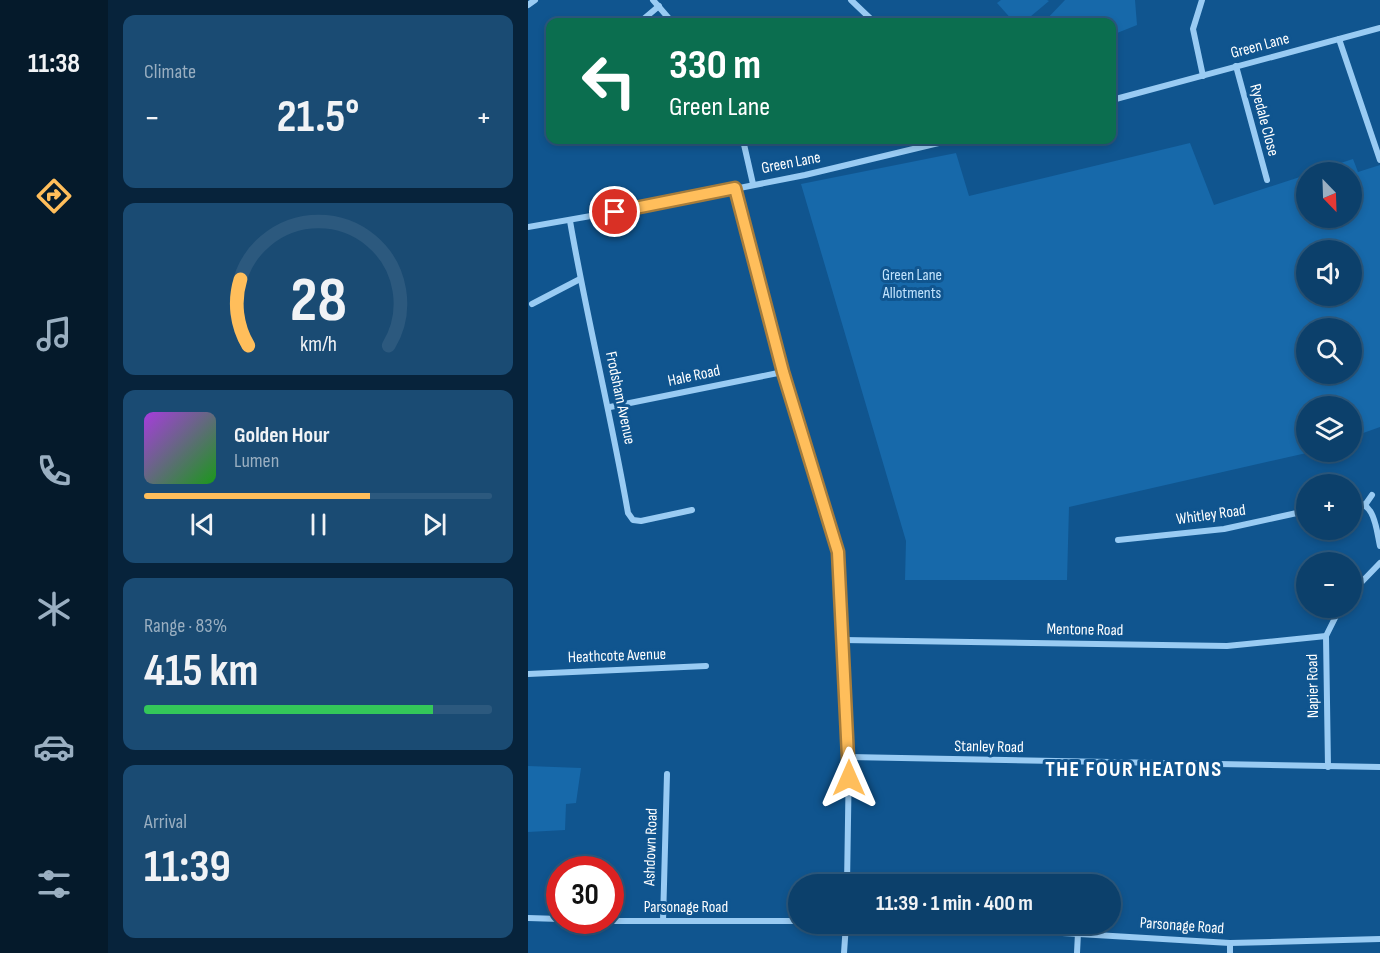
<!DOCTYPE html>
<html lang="en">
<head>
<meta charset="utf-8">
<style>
	body { margin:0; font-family:"Sofia Sans Condensed",sans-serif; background:#1a4b73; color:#f1f3f6; height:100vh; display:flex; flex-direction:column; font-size:22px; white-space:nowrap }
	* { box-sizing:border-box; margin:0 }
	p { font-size:20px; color:#9aafc1 }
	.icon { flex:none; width:33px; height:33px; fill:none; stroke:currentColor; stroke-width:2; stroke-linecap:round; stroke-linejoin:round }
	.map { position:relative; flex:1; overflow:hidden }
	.panel { display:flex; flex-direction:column; gap:15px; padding:15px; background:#07233b; width:420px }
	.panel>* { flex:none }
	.banner { position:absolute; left:18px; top:18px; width:570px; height:126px; border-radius:12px; box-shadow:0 3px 9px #0003,0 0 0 2px #2c597e; background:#0b6e4f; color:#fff; overflow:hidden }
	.needle { width:39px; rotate:157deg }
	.buttons { position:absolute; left:768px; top:162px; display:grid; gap:12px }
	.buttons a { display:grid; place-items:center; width:66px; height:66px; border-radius:50%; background:#0c406b; box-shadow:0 3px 9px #0003,0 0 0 2px #2c597e; font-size:30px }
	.speed { position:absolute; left:18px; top:856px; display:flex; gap:12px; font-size:30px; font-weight:700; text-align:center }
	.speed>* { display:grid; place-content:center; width:78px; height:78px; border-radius:50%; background:#0c406b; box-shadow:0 3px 9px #0003,0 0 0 2px #2c597e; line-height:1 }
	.speed .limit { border:9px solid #d22; background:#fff; color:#111 }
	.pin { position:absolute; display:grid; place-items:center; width:51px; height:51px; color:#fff; margin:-26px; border:3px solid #fff; border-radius:50%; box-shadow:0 2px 6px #0007 }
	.me { position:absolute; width:66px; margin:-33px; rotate:0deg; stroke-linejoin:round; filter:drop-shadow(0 0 4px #0008) }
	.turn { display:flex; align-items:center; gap:21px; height:126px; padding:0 24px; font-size:27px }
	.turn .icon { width:78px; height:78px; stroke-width:2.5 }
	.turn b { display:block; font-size:42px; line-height:51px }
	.big { font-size:45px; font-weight:700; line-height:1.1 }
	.panel .widget { flex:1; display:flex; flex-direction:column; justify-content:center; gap:9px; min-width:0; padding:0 21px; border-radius:12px; background:#1a4b73 }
	.panel .dial { align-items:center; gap:0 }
	.dial svg { height:156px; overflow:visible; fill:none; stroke:#2c597e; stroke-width:7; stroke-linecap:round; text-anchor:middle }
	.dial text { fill:#f1f3f6; stroke:none }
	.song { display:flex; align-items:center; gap:18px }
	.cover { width:72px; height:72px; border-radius:9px; background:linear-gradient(135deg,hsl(280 70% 55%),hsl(120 70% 35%)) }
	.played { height:6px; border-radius:3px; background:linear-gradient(90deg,#ffbe5b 65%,#2c597e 65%) }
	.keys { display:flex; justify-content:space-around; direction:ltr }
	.heat { display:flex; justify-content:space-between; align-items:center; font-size:33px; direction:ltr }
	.charge { height:9px; border-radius:4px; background:linear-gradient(90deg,#34c759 83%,#2c597e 0) }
	.trip { position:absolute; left:260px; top:874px; width:333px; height:60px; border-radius:30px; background:#0c406b; box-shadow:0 3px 9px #0003,0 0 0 2px #2c597e; font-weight:700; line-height:60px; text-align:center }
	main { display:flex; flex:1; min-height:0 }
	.tabs { display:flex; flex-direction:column; width:108px; justify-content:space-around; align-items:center; background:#051a2b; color:#9aafc1 }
	.tabs .icon { width:42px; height:42px }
	.tabs .current { color:#ffbe5b }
	.tabs b { font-size:27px; color:#f1f3f6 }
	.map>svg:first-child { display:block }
	.green { fill:#1769aa; fill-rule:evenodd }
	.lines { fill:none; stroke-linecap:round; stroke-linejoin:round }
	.minor { stroke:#99cbf3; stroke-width:6 }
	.route-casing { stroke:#a67c3b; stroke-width:15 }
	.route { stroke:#ffbe5b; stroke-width:10 }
	.labels { text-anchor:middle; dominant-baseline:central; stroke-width:6; stroke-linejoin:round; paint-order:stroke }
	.street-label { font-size:16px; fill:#fff; stroke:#10558f }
	.park-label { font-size:16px; fill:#c1e3fd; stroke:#10558f }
	.district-label { font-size:22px; font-weight:bold; letter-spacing:1.5px; fill:#fff; stroke:#10558f }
</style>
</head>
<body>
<main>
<nav class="tabs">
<b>11:38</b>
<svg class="icon current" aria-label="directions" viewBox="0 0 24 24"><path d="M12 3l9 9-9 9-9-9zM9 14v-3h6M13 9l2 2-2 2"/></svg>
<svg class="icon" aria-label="music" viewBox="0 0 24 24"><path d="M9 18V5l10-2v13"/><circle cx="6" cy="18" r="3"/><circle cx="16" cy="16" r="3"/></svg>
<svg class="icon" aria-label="phone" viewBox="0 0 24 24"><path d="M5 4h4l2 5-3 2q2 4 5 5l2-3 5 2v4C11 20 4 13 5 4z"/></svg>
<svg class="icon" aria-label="climate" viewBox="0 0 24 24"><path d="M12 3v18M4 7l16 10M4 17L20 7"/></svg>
<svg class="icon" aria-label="car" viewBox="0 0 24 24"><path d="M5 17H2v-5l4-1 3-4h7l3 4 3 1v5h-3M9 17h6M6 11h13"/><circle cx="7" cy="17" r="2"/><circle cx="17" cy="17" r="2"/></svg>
<svg class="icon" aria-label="filters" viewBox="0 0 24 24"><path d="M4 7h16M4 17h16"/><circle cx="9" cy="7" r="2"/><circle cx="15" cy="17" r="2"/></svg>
</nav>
<section class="panel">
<div class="widget"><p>Climate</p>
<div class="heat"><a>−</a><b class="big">21.5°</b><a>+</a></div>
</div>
<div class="widget dial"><svg viewBox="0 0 100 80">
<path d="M14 69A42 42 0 1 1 86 69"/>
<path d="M14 69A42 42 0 0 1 10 35" stroke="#ffbe5b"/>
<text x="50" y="56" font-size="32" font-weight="700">28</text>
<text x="50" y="72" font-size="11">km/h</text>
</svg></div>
<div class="widget">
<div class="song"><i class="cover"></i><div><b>Golden Hour</b><p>Lumen</p></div></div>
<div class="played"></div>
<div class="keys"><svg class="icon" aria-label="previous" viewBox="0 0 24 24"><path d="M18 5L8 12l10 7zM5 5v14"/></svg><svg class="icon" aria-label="pause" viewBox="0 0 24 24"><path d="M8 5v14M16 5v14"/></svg><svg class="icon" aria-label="next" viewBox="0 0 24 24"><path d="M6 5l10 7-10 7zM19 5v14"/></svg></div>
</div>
<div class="widget"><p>Range · 83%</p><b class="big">415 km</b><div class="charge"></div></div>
<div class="widget"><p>Arrival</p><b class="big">11:39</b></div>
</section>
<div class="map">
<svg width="852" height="953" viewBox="0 0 852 953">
	<rect width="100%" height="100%" fill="#10558f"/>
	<!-- green -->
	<g class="green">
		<path d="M473,0H519L521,1L496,22H486L469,3Z"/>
		<path d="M537,0H607L609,25L584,35V22H516Z"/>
		<path d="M662,143L686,205L778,175V218H824V172H785L825,159L830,172L852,165V427L824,437V406H778V452H783L541,507L539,580H377L378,541L273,184L428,153L441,196ZM778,250H824V296H778ZM778,328H824V374H778Z"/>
		<path d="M0,766L53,768L48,803L38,804L37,830L0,832Z"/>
	</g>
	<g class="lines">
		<!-- minor -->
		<g class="minor">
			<path d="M125,0L144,22"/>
			<path d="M323,0L346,22"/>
			<path d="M674,0L665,29L675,76"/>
			<path d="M0,5L7,0"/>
			<path d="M112,22L131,6"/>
			<path d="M811,39L852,160"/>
			<path d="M708,66L739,180"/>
			<path d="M584,100L852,28"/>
			<path d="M215,140L225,184"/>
			<path d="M207,188L255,372L310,552L321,757L319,885"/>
			<path d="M42,221C59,319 83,415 100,513L105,520L113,521L164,510"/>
			<path d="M0,227L131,204L277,175L423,140"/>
			<path d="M4,304L52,279"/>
			<path d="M82,407L255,372"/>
			<path d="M824,502C847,501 848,528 852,546"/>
			<path d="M837,505L844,495"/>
			<path d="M590,540L696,529L778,511"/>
			<path d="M824,592L852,563"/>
			<path d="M315,640L699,646L798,636"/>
			<path d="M0,674L178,666"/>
			<path d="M321,757L852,767"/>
			<path d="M800,767L798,636L812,608"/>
			<path d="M0,918L32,919"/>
			<path d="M82,921H270"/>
			<path d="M135,921L139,774"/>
			<path d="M382,924L702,943L852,939"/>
			<path d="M316,953L318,924"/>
			<path d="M549,953L550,933"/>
			<path d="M702,953V943"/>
		</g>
	</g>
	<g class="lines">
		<defs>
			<path id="route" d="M87,212L207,188L255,372L310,552L321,778"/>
		</defs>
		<!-- route casing -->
		<use href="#route" class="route-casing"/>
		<!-- route -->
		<use href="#route" class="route"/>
	</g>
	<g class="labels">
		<!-- street labels -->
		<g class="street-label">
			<text transform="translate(732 46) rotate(-15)">Green Lane</text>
			<text transform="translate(736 120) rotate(75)">Ryedale Close</text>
			<text transform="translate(263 163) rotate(-11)">Green Lane</text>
			<text transform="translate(166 376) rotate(-12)">Hale Road</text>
			<text transform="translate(92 398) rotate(78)">Frodsham Avenue</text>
			<text transform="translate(683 515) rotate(-8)">Whitley Road</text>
			<text transform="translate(557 630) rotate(1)">Mentone Road</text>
			<text transform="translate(89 656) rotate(-2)">Heathcote Avenue</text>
			<text transform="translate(785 686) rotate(-91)">Napier Road</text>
			<text transform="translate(461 747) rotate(1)">Stanley Road</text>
			<text transform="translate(123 847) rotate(-88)">Ashdown Road</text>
			<text x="158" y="907">Parsonage Road</text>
			<text transform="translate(654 926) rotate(4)">Parsonage Road</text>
		</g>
		<!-- park labels -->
		<g class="park-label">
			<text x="384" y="275">Green Lane<tspan x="384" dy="18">Allotments</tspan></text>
		</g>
		<!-- district labels -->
		<g class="district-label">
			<text x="606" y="769">THE FOUR HEATONS</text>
		</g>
	</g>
</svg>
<div class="buttons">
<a><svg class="needle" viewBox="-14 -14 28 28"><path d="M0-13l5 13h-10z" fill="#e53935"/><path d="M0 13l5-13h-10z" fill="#9aafc1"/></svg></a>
<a><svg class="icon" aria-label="sound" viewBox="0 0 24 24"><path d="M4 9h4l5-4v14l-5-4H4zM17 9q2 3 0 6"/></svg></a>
<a><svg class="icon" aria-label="search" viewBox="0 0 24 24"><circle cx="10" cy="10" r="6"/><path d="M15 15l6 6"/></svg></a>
<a><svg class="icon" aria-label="layers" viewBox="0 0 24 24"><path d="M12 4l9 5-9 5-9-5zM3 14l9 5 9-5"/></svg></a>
<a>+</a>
<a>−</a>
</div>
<div class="speed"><div class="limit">30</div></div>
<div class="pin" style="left:87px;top:212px;background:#d93025"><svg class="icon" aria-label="arrive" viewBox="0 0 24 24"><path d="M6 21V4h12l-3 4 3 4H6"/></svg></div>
<svg class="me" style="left:321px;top:778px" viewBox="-20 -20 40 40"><path d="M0-17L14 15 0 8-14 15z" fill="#ffbe5b" stroke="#fff" stroke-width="4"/></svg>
<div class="trip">11:39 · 1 min · 400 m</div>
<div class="banner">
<div class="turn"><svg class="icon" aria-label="left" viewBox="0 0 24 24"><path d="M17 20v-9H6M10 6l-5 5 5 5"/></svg><div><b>330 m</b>Green Lane</div></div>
</div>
</div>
</main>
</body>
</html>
